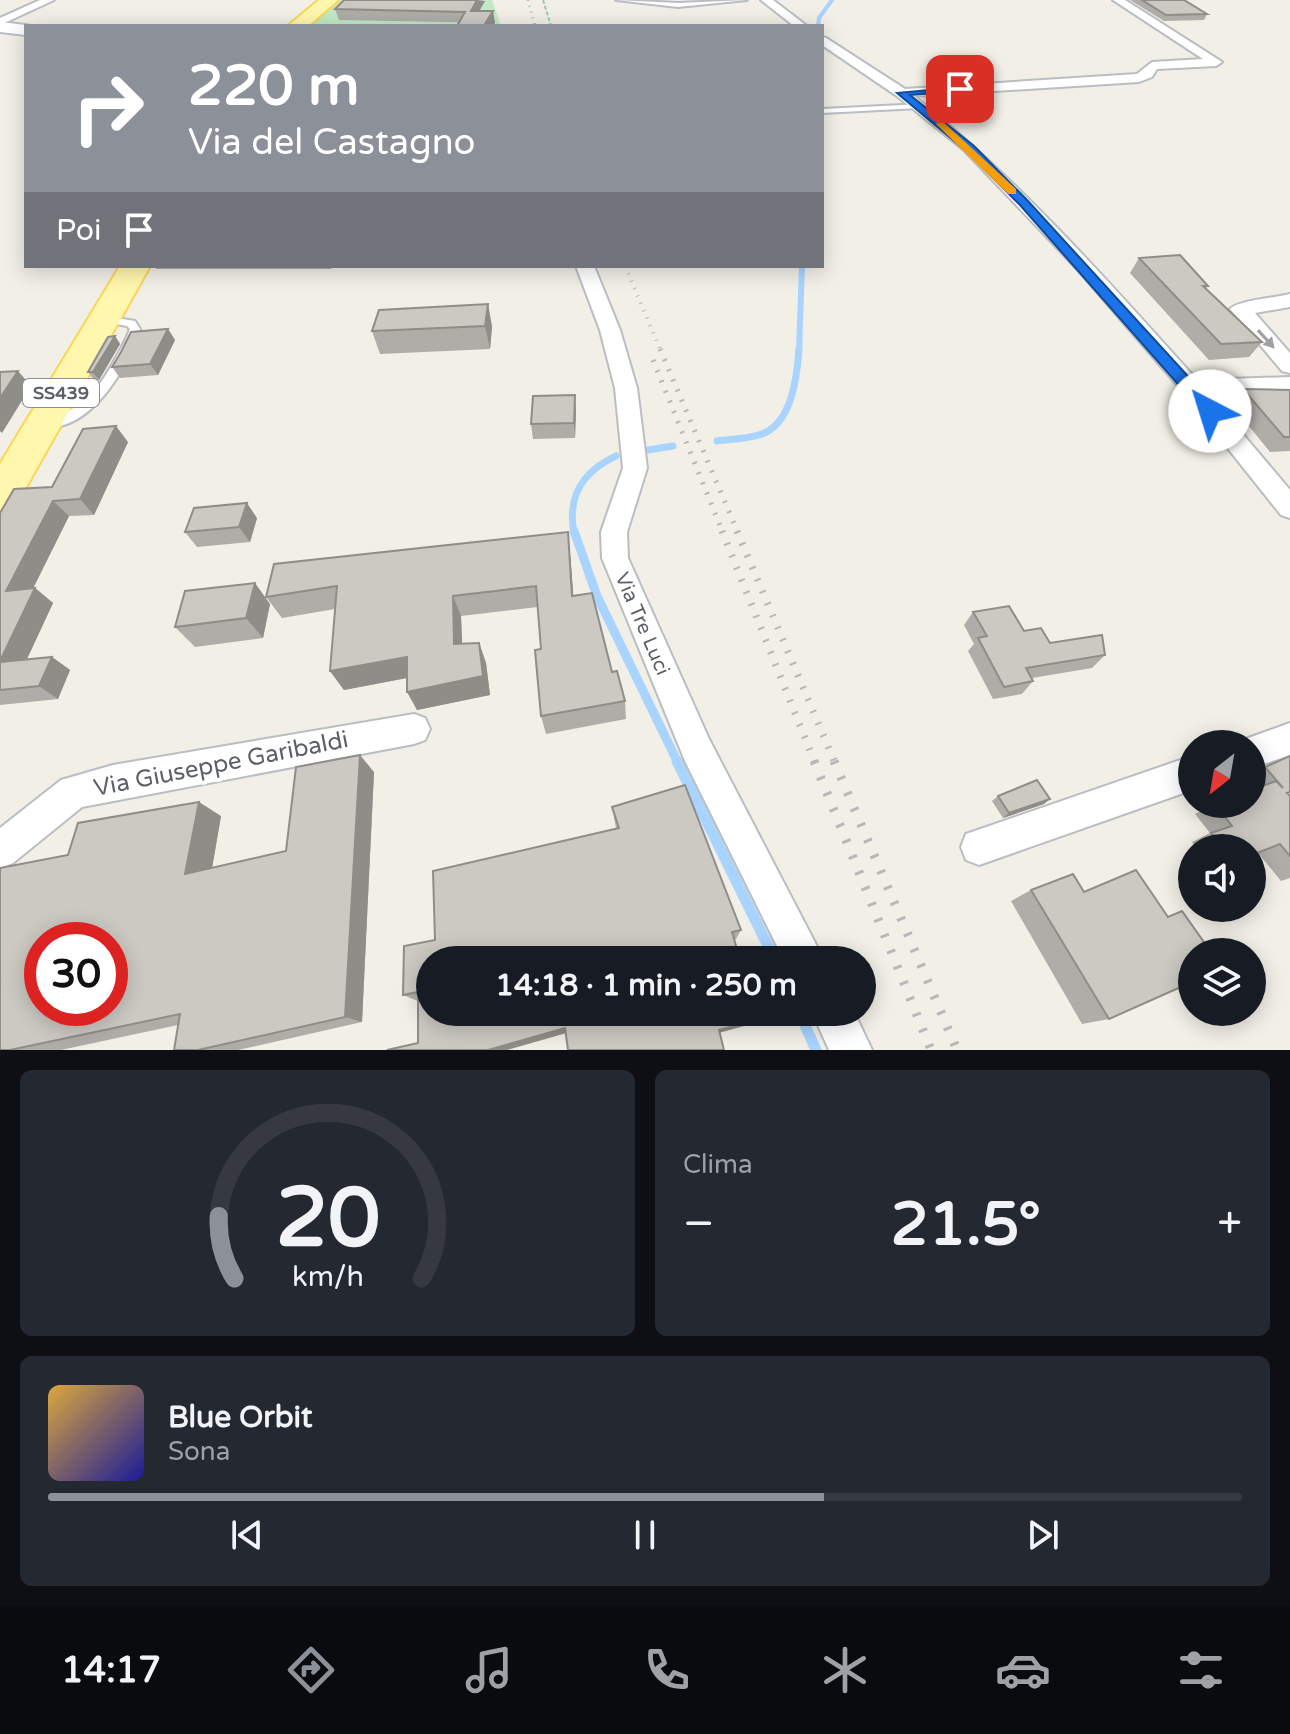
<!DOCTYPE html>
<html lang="it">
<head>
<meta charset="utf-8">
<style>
	body { margin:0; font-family:"Varela Round",sans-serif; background:#242831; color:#f1f3f6; height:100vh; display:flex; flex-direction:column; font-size:30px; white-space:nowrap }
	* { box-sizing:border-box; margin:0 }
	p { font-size:26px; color:#9ea1a6 }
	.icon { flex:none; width:44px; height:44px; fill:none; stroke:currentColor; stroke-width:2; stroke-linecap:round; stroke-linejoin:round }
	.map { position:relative; height:1050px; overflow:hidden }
	.sheet { display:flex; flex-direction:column; gap:20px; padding:20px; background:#0d0f14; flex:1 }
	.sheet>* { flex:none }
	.top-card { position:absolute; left:24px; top:24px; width:800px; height:244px; border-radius:0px; box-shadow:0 4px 20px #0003; background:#8c9099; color:#fff; overflow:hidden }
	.needle { width:52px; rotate:211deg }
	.controls { position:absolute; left:1178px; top:730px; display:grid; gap:16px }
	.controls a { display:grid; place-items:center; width:88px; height:88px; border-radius:50%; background:#171b24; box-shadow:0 4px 20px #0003; font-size:40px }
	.speed { position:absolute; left:24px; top:922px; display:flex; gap:16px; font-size:40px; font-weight:700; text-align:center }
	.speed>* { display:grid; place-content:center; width:104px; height:104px; border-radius:50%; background:#171b24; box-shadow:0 4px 20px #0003; line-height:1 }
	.speed .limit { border:12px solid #d22; background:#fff; color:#111 }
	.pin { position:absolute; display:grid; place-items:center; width:68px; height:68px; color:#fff; margin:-34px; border-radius:16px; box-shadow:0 4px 12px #0006 }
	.me { position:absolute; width:88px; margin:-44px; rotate:320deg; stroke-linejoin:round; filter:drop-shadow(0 0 6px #0008) }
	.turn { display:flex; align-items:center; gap:28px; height:168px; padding:0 32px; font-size:36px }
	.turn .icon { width:104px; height:104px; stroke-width:2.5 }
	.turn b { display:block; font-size:56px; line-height:68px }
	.then { display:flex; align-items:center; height:76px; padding:0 32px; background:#0003; gap:16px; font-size:30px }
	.big { font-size:60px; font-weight:700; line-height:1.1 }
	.sheet .widget { flex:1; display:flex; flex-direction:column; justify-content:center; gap:12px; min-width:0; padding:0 28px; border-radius:12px; background:#242831 }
	.sheet .dial { align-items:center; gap:0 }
	.dial svg { height:208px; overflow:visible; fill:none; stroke:#363941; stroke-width:7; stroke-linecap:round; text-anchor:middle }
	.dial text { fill:#f1f3f6; stroke:none }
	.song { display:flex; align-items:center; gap:24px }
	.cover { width:96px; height:96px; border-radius:12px; background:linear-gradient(135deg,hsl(40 70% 55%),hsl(240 70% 35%)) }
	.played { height:8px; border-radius:4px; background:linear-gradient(90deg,#8c9099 65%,#363941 65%) }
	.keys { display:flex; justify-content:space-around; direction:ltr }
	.heat { display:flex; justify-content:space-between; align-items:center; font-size:44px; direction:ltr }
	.sheet .tiles { flex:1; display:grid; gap:20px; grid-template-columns:1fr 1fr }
	.widget:last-child { grid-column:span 2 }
	.trip { position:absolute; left:416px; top:946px; width:460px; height:80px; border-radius:40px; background:#171b24; box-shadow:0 4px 20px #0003; font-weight:700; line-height:80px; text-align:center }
	.dock { display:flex; height:128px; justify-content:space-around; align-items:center; background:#090b0e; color:#9ea1a6 }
	.dock .icon { width:56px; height:56px }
	.dock .active { color:#8c9099 }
	.dock b { font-size:36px; color:#f1f3f6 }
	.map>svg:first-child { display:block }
	.green { fill:#c1eac4 }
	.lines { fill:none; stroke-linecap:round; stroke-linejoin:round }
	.stream-far4 { stroke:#a8d4ff; stroke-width:4 }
	.stream-far3 { stroke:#a8d4ff; stroke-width:6 }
	.stream-far2 { stroke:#a8d4ff; stroke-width:7 }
	.stream-far1 { stroke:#a8d4ff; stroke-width:9 }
	.stream { stroke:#a8d4ff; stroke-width:11 }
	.lane-casing { stroke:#babdc2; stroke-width:4 }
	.street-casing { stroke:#babdc2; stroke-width:4 }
	.secondary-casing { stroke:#bbbec4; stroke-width:4 }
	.primary-casing { stroke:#fbd655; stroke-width:4 }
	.path { stroke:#99cbab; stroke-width:2; stroke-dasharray:4 2; stroke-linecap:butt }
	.lane { fill:#fff; fill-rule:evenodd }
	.street { fill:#fff; fill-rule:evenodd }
	.secondary { fill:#fff; fill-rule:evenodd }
	.primary { fill:#fff7ad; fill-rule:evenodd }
	.rail-far4 { stroke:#b7b8b8; stroke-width:3; stroke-dasharray:1 5; stroke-linecap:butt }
	.rail-far3 { stroke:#b7b8b8; stroke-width:4; stroke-dasharray:1 7; stroke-linecap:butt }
	.rail-far2 { stroke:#b7b8b8; stroke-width:5; stroke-dasharray:2 9; stroke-linecap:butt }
	.rail-far1 { stroke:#b7b8b8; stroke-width:7; stroke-dasharray:2 11; stroke-linecap:butt }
	.rail { stroke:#b7b8b8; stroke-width:9; stroke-dasharray:3 14; stroke-linecap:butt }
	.wall { fill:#afada8 }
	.shaded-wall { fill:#8f8d88 }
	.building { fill:#ccc9c3; stroke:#8f8d88; stroke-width:2; fill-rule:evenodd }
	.oneway { fill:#9ea0a4 }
	.route { fill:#1a73e8; stroke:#114b97; stroke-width:2 }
	.slow { fill:#f59e0b }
	.labels { text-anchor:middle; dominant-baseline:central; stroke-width:8; stroke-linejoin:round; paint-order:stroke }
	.shield { fill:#fff; stroke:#8e9095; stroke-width:2 }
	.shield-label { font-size:18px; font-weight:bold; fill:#5d6167 }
	.street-label { font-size:20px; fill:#5d6167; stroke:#fff }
	.near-street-label { font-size:24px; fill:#5d6167; stroke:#fff }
</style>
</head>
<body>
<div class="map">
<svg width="1290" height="1050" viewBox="0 0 1290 1050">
	<rect width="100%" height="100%" fill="#f1efe6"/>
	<!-- green -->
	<path class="green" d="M341,0H492L501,26H309Z"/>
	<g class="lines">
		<!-- stream-far4 -->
		<path class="stream-far4" d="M818,26L819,18L832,0"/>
		<!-- stream-far3 -->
		<path class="stream-far3" d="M799,351L802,266"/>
		<!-- stream-far2 -->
		<g class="stream-far2">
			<path d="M717,441C732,439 748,439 762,434C792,423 797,377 799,349"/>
			<path d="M648,450L673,446"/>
			<path d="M574,533C567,496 582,472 616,456"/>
		</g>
		<!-- stream-far1 -->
		<path class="stream-far1" d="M574,531L597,596L678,763"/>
		<!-- stream -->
		<g class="stream">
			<path d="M677,761L775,960"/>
			<path d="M799,1012L816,1050"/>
		</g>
		<defs>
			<g id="lane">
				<path d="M616,0L678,3L747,0L678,7Z"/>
				<path d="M922,104L923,106L919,108L822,113V109Z"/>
				<path d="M104,316L135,321L140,329C128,368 90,433 42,427L40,424L42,421C79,410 94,397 113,363C119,352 126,341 130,329L127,326L100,321V317Z"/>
			</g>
			<g id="street">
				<path d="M40,0H54L0,25V18Z"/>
				<path d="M761,0H773L807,26H794Z"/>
				<path d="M1113,0H1125L1222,62L1216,66L1157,69L1152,77L1139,82L914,96C1019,180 1107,280 1197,380L1290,377V391L1209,394L1290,490V518L1281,515L1183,392L1078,270L965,151L897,96L822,45V37L826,38L905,89L1137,74L1152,62L1203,59Z"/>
				<path d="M576,266H594L620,330L637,388L647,468L627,532L628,558L709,739L824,960H784L685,761L602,558L601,532L623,468L615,388L600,330Z"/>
				<path d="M1290,294V307L1255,313L1290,353V373L1282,371L1230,309C1239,300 1275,298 1290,294Z"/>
				<path d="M414,714L425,718L430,729L425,740L414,744L82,807L13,863L0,868V828L61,780L113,765Z"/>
				<path d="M1290,723V755L1252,768V744H1239L1240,741Z"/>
				<path d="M1192,756V790L979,865L966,860L961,847L966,834Z"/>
				<path d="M812,1012H854L872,1050H829Z"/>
			</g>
			<path id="secondary" d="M0,22L26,25L30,26H26V35L0,32Z"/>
			<g id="primary">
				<path d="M319,0H338L308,26H288Z"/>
				<path d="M120,266H150L14,509L0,513V464Z"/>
			</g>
		</defs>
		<!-- lane casing -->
		<use href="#lane" class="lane-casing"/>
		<!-- street casing -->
		<use href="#street" class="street-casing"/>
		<!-- secondary casing -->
		<use href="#secondary" class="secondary-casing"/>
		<!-- primary casing -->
		<use href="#primary" class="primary-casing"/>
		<!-- path -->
		<path class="path" d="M543,0L551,26"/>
		<!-- lane -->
		<use href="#lane" class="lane"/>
		<!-- street -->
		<use href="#street" class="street"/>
		<!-- secondary -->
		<use href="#secondary" class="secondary"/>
		<!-- primary -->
		<use href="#primary" class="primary"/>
		<!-- rail-far4 -->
		<path class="rail-far4" d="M528,0L535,26"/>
		<!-- rail-far3 -->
		<path class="rail-far3" d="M625,266L661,351"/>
		<!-- rail-far2 -->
		<g class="rail-far2">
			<path d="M660,349L738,533"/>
			<path d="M653,360L723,533"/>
		</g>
		<!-- rail-far1 -->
		<g class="rail-far1">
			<path d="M722,531L815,763"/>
			<path d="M737,531L835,763"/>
		</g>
		<!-- rail -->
		<g class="rail">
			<path d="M814,761L931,1050"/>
			<path d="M834,761L957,1050"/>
		</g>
	</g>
	<!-- wall -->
	<g class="wall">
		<path d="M1130,0H1184L1207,14L1204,20L1164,21Z"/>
		<path d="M485,1L479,11H493L495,23L339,20L335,9Z"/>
		<path d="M1139,258L1208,286L1206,288L1262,342L1249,357L1209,360L1130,273Z"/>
		<path d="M154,266H332L331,269H156Z"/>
		<path d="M488,304L492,327L490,349L380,354L372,331Z"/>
		<path d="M168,329L175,340L158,375L120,378L112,367Z"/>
		<path d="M115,336L120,344L99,380H94L88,372Z"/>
		<path d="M1243,389L1290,390V451L1270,452L1231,404Z"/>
		<path d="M576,410L575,438L533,439L531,424Z"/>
		<path d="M128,442L94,515L69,516L33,589L35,588L53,603L27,659L52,657L70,670L58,699L0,705V513L52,487Z"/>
		<path d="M257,518L250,542L197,547L185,532Z"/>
		<path d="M568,532L570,553L573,596L612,672L625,701L626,719L546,734L541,716V649L538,607L461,616L462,644L479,643L486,663L490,695L417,710L407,678L344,690L330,671L335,609L282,618L266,597Z"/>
		<path d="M270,604L263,638L195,647L175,627Z"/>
		<path d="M973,612L1050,643L1105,655L1092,668L1032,678L1033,681L1022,694L993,699L968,651L974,644L964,625Z"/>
		<path d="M1265,767L1290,796V878L1281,881L1258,853L1252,848H1196L1192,842L1210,833L1195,814L1214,804L1254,789L1252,786V774Z"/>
		<path d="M374,772L362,1022L238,1050H174L178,1025L61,1050H0L68,855L221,816L212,868L286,851Z"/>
		<path d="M998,796L1044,804L1003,818L992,801Z"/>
		<path d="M612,807L741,930L736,939L734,940L757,1020L751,1024L719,1033H566L418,1043V1001L403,995L435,940L616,828Z"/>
		<path d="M1031,890L1084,892L1168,916L1182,911L1109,1019L1082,1024L1011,901Z"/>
	</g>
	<!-- shaded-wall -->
	<g class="shaded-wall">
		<path d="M477,0L485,1L473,22L471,11Z"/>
		<path d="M493,11L495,23L493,26H485Z"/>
		<path d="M488,304L492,327L490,349L485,326Z"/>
		<path d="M168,329L175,340L158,375L150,364Z"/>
		<path d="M115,336L120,344L99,380L93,372Z"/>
		<path d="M18,371L31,386L2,433L0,431V398Z"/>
		<path d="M575,395L576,410L575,438L574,423Z"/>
		<path d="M116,426L128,442L94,515L80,499Z"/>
		<path d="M53,501L69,516L24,606L6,591Z"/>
		<path d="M247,503L257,518L250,542L239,527Z"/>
		<path d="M568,532L570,553L575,617L572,596Z"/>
		<path d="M255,583L270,604L263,638L246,618Z"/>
		<path d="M35,588L53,603L19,676L0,662Z"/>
		<path d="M453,596L461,616L463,664L454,644Z"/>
		<path d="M479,643L486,663L490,695L417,710L407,692Z"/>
		<path d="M52,657L70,670L58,699L39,686Z"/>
		<path d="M407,657L417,676L344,690L330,671Z"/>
		<path d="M360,755L374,772L362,1022L345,1017Z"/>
		<path d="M1050,799L1044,804L1003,818L1009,813Z"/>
		<path d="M199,802L221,816L209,886L185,874Z"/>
		<path d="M757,1020L751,1024L714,1034L719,1030Z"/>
		<path d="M565,1028L570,1032L507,1050H488Z"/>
	</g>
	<!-- building -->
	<g class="building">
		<path d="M344,0H477L471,11H493L485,24L491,25L490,26H457L465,12L335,9Z"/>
		<path d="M1142,0H1184L1207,14L1166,15Z"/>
		<path d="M1180,255L1208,286H1203L1262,342L1221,344L1139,258Z"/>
		<path d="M488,304L485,326L372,331L379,310Z"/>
		<path d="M168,329L150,364L112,367L121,352L131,332Z"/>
		<path d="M115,336L93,372H88L108,337Z"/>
		<path d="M18,371L0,398V372Z"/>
		<path d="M1243,389L1290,390V437H1284Z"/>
		<path d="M575,395L574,423L531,424L533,396Z"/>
		<path d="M116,426L80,499L53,501L6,591L35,588L0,661V513L14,489L52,487L83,429Z"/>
		<path d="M247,503L239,527L185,532L194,508Z"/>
		<path d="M568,532L572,596L592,593L612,672L617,671L625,701L541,716L535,650L541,649L536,586L453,596L454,644L479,643L483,676L407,692V657L330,671L337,586L266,597L274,564Z"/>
		<path d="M255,583L246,618L175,627L185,591Z"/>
		<path d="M1009,606L1024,631L1041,628L1050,643L1102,635L1105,655L1026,668L1033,681L1004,687L978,638L987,636L973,612Z"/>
		<path d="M52,657L39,686L0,690V662Z"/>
		<path d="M360,755L345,1017L198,1050H174L180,1014L10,1050H0V868L68,855L78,823L199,802L185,874L286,851L296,767ZM42,940H110V1008H42Z"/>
		<path d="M1290,756V792L1287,793L1290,796V856L1280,844L1252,855V848H1223L1211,833L1232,826L1215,804H1252V790L1276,781L1283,788L1265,767Z"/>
		<path d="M1037,780L1050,799L1009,813L998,796Z"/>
		<path d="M685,785L741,930L732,932L740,960H430V1012H755L757,1020L719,1030L724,1050H568L565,1028L488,1050H387L418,1043V992L403,995L404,946L435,940L433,871L619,828L612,807Z"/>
		<path d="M1136,870L1168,917L1182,911L1211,952H1192V982L1109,1019L1031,890L1073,874L1084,892Z"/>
	</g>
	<!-- one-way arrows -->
	<defs><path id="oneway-solid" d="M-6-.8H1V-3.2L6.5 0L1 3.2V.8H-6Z" transform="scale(2)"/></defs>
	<use class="oneway" href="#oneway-solid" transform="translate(1266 339) rotate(48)"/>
	<!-- route -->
	<path class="route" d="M963,87L960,91L910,95L974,146L1028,201L1216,407V415H1205L1020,205L966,151L897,93Z"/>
	<!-- slow -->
	<path class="slow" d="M940,119L1016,189V194H1008L936,124Z"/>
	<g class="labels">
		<!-- shield labels -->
		<rect class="shield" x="23" y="379" width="76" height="28" rx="6"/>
		<g class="shield-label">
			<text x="61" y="393">SS439</text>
		</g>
		<!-- street labels -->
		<g class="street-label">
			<text transform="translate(642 624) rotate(67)">Via Tre Luci</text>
		</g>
		<!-- near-street labels -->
		<g class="near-street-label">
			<text transform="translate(221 764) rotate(-11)">Via Giuseppe Garibaldi</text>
		</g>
	</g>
</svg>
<div class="controls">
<a><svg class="needle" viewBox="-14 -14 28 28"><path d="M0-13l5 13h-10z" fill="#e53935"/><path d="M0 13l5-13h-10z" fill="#9ea1a6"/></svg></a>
<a><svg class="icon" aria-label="sound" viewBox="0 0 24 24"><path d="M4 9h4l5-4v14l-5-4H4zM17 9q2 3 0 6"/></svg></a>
<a><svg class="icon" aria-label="layers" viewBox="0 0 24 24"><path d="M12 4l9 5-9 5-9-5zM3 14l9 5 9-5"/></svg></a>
</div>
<div class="speed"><div class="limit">30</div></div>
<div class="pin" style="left:960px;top:89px;background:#d93025"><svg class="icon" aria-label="arrive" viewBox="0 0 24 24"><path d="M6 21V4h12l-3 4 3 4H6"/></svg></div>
<svg class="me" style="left:1210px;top:411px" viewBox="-20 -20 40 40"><circle r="19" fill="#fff"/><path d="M0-13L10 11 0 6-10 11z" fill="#1a73e8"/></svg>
<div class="trip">14:18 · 1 min · 250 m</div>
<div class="top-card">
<div class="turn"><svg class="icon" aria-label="right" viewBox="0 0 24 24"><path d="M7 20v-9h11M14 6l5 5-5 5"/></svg><div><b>220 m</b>Via del Castagno</div></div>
<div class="then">Poi<svg class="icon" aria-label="arrive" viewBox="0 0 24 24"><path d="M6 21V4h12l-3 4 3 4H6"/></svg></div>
</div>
</div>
<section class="sheet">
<div class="tiles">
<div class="widget dial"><svg viewBox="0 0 100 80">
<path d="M14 69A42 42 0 1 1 86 69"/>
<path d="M14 69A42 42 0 0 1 8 45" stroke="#8c9099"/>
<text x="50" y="56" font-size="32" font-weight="700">20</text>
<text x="50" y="72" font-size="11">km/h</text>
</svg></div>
<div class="widget"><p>Clima</p>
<div class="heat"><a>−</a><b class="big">21.5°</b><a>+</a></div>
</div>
<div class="widget">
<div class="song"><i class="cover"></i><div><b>Blue Orbit</b><p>Sona</p></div></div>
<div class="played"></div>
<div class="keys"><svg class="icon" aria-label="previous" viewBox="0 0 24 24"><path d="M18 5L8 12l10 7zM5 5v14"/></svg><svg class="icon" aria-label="pause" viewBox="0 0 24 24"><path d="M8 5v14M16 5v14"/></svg><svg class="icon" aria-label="next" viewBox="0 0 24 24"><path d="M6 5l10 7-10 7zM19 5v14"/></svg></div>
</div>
</div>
</section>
<nav class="dock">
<b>14:17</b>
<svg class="icon active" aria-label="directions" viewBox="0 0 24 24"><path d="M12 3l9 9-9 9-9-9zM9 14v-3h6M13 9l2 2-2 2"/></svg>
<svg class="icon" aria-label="music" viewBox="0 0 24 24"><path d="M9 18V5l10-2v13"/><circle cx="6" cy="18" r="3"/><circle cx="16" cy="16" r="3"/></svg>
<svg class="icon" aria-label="phone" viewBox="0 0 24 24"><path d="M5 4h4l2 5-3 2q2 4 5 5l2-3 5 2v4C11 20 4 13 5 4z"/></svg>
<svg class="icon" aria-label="climate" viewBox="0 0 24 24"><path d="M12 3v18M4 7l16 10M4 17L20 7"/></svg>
<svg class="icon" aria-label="car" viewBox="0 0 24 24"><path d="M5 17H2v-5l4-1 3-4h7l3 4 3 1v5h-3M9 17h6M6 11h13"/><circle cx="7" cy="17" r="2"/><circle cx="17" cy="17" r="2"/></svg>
<svg class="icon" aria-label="filters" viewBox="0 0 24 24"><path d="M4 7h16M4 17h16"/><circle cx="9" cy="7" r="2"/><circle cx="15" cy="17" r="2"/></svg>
</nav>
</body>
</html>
